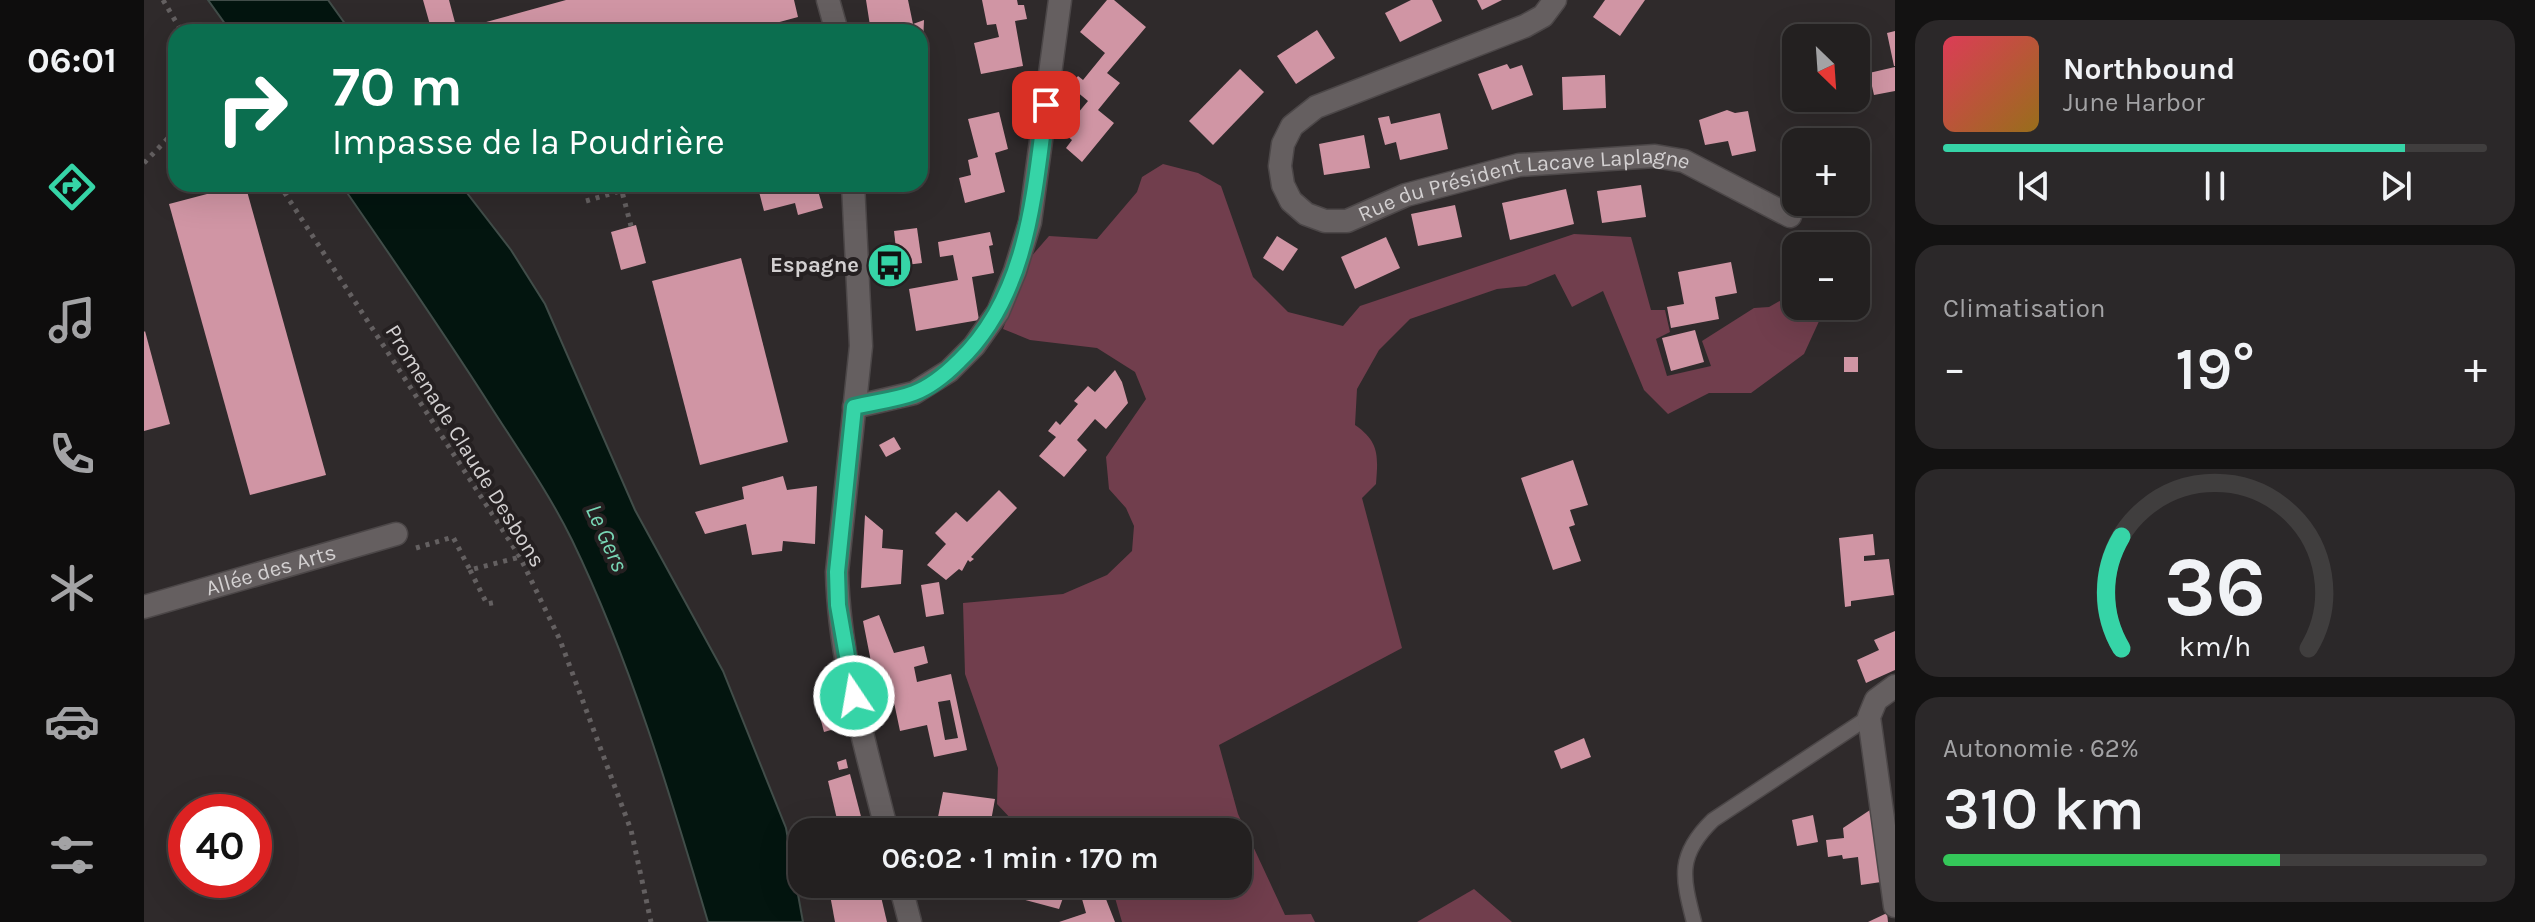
<!DOCTYPE html>
<html lang="fr">
<head>
<meta charset="utf-8">
<style>
	body { margin:0; font-family:Karla,sans-serif; background:#2b2829; color:#f1f3f6; height:100vh; display:flex; flex-direction:column; font-size:30px; white-space:nowrap }
	* { box-sizing:border-box; margin:0 }
	p { font-size:26px; color:#a3a3a5 }
	.icon { flex:none; width:44px; height:44px; fill:none; stroke:currentColor; stroke-width:2; stroke-linecap:round; stroke-linejoin:round }
	.map { position:relative; flex:1; overflow:hidden }
	.side { display:flex; flex-direction:column; gap:20px; padding:20px; background:#131212; width:640px }
	.side>* { flex:none }
	.hud { position:absolute; left:24px; top:24px; width:760px; height:168px; border-radius:24px; box-shadow:0 8px 32px #0002,0 0 0 2px #403e3e; background:#0b6e4f; color:#fff; overflow:hidden }
	.needle { width:52px; rotate:155deg }
	.tools { position:absolute; left:1638px; top:24px; display:grid; gap:16px }
	.tools a { display:grid; place-items:center; width:88px; height:88px; border-radius:16px; background:#232020; box-shadow:0 8px 32px #0002,0 0 0 2px #403e3e; font-size:40px }
	.speed { position:absolute; left:24px; top:794px; display:flex; gap:16px; font-size:40px; font-weight:700; text-align:center }
	.speed>* { display:grid; place-content:center; width:104px; height:104px; border-radius:50%; background:#232020; box-shadow:0 8px 32px #0002,0 0 0 2px #403e3e; line-height:1 }
	.speed .limit { border:12px solid #d22; background:#fff; color:#111 }
	.pin { position:absolute; display:grid; place-items:center; width:68px; height:68px; color:#fff; margin:-34px; border-radius:16px; box-shadow:0 4px 12px #0006 }
	.me { position:absolute; width:88px; margin:-44px; rotate:348deg; stroke-linejoin:round; filter:drop-shadow(0 0 6px #0008) }
	.turn { display:flex; align-items:center; gap:28px; height:168px; padding:0 32px; font-size:36px }
	.turn .icon { width:104px; height:104px; stroke-width:2.5 }
	.turn b { display:block; font-size:56px; line-height:68px }
	.big { font-size:60px; font-weight:600; line-height:1.1 }
	.side .tile { flex:1; display:flex; flex-direction:column; justify-content:center; gap:12px; min-width:0; padding:0 28px; border-radius:24px; background:#2b2829 }
	.side .dial { align-items:center; gap:0 }
	.dial svg { height:208px; overflow:visible; fill:none; stroke:#403e3e; stroke-width:7; stroke-linecap:round; text-anchor:middle }
	.dial text { fill:#f1f3f6; stroke:none }
	.song { display:flex; align-items:center; gap:24px }
	.cover { width:96px; height:96px; border-radius:12px; background:linear-gradient(135deg,hsl(350 70% 55%),hsl(40 70% 35%)) }
	.played { height:8px; border-radius:4px; background:linear-gradient(90deg,#36d4a7 85%,#403e3e 85%) }
	.keys { display:flex; justify-content:space-around; direction:ltr }
	.heat { display:flex; justify-content:space-between; align-items:center; font-size:44px; direction:ltr }
	.charge { height:12px; border-radius:6px; background:linear-gradient(90deg,#34c759 62%,#403e3e 0) }
	.trip { position:absolute; left:644px; top:818px; width:464px; height:80px; border-radius:24px; background:#232020; box-shadow:0 8px 32px #0002,0 0 0 2px #403e3e; font-weight:600; line-height:80px; text-align:center }
	main { display:flex; flex:1; min-height:0 }
	.dock { display:flex; flex-direction:column; width:144px; justify-content:space-around; align-items:center; background:#0e0d0d; color:#a3a3a5 }
	.dock .icon { width:56px; height:56px }
	.dock .selected { color:#36d4a7 }
	.dock b { font-size:36px; color:#f1f3f6 }
	.map>svg:first-child { display:block }
	.forest { fill:#713e4d }
	.water { fill:#03150f; stroke:#414d49; stroke-width:2 }
	.building { fill:#d095a4; fill-rule:evenodd }
	.lines { fill:none; stroke-linecap:round; stroke-linejoin:round }
	.service-casing { stroke:#4c4748; stroke-width:17 }
	.minor-casing { stroke:#4c4748; stroke-width:25 }
	.tertiary-casing { stroke:#4c4748; stroke-width:25 }
	.path { stroke:#646061; stroke-width:5; stroke-dasharray:4 6; stroke-linecap:butt }
	.service { stroke:#655f60; stroke-width:14 }
	.minor { stroke:#655f60; stroke-width:22 }
	.tertiary { stroke:#655f60; stroke-width:22 }
	.route-casing { stroke:#238a6d; stroke-width:20 }
	.route { stroke:#36d4a7; stroke-width:14 }
	.labels { text-anchor:middle; dominant-baseline:central; stroke-width:8; stroke-linejoin:round; paint-order:stroke }
	.street-label { font-size:22px; fill:#d3d0d1; stroke:#252021 }
	.poi-label { font-size:22px; font-weight:bold; fill:#d3d0d1; stroke:#252021; text-anchor:end }
	.water-label { font-size:24px; font-style:italic; fill:#78d6b5; stroke:#252021 }
</style>
</head>
<body>
<main>
<nav class="dock">
<b>06:01</b>
<svg class="icon selected" aria-label="directions" viewBox="0 0 24 24"><path d="M12 3l9 9-9 9-9-9zM9 14v-3h6M13 9l2 2-2 2"/></svg>
<svg class="icon" aria-label="music" viewBox="0 0 24 24"><path d="M9 18V5l10-2v13"/><circle cx="6" cy="18" r="3"/><circle cx="16" cy="16" r="3"/></svg>
<svg class="icon" aria-label="phone" viewBox="0 0 24 24"><path d="M5 4h4l2 5-3 2q2 4 5 5l2-3 5 2v4C11 20 4 13 5 4z"/></svg>
<svg class="icon" aria-label="climate" viewBox="0 0 24 24"><path d="M12 3v18M4 7l16 10M4 17L20 7"/></svg>
<svg class="icon" aria-label="car" viewBox="0 0 24 24"><path d="M5 17H2v-5l4-1 3-4h7l3 4 3 1v5h-3M9 17h6M6 11h13"/><circle cx="7" cy="17" r="2"/><circle cx="17" cy="17" r="2"/></svg>
<svg class="icon" aria-label="filters" viewBox="0 0 24 24"><path d="M4 7h16M4 17h16"/><circle cx="9" cy="7" r="2"/><circle cx="15" cy="17" r="2"/></svg>
</nav>
<div class="map">
<svg width="1751" height="922" viewBox="0 0 1751 922">
	<rect width="100%" height="100%" fill="#2f2a2b"/>
	<!-- forest -->
	<g class="forest">
		<path d="M1019,164L1054,173L1077,186L1109,277L1144,312L1199,326L1216,306L1430,234L1487,237L1507,310H1521L1526,332L1512,339L1523,376L1567,366L1558,341L1610,308L1625,307L1641,298L1648,280L1643,268L1651,252L1652,306H1682L1660,354L1607,393H1565L1524,414L1500,390L1459,291L1428,307L1411,274L1382,286L1353,289L1266,319L1235,350L1213,389L1211,425C1236,442 1234,457 1232,484L1218,498L1258,648L1075,745L1094,814L1141,915L1167,914L1171,922H978L967,884H1094V832H885L870,822L853,804L854,768L821,674L819,603L919,594L963,575L988,551L990,526L982,508L965,489L962,457L1002,399L991,372L953,348L886,340L859,329L885,259L905,236L953,239L993,192L998,177Z"/>
		<path d="M1330,889L1368,922H1273Z"/>
	</g>
	<!-- water -->
	<g class="water">
		<path d="M64,0H184L207,32H87Z"/>
		<path d="M197,184H316L367,250L401,304L491,510L579,671L642,828L659,922H564C526,794 486,660 428,540C406,495 376,452 349,410C300,333 249,259 197,184Z"/>
	</g>
	<!-- building -->
	<g class="building">
		<path d="M279,0H305L313,30L422,0H650L654,17L599,32H288Z"/>
		<path d="M722,0H764L769,24L780,20L779,44H776V32H727Z"/>
		<path d="M838,0H873L874,5H880L883,19L871,21L879,66L837,74L830,43L855,37L852,24L843,25Z"/>
		<path d="M963,0H970L1002,27L963,73L976,83L954,110L970,123L938,162L922,148L928,140L918,132L944,101L926,86L934,76L939,80L961,53L936,32Z"/>
		<path d="M1267,0H1288L1298,21L1256,42L1241,13Z"/>
		<path d="M1333,0H1358L1338,10Z"/>
		<path d="M1461,0H1501L1476,36L1449,17Z"/>
		<path d="M1173,30L1191,58L1152,84L1133,56Z"/>
		<path d="M1751,31V66H1750L1743,33Z"/>
		<path d="M1363,64L1366,69L1378,65L1389,95L1348,110L1334,74Z"/>
		<path d="M1751,67V91L1730,95L1725,73Z"/>
		<path d="M1096,69L1120,92L1069,145L1045,121Z"/>
		<path d="M1461,75L1462,108L1419,110L1418,77Z"/>
		<path d="M1583,110L1591,113L1604,111L1612,151L1588,156L1584,141L1561,145L1555,120Z"/>
		<path d="M855,112L864,149L851,153L861,192L821,203L815,178L827,175L824,160L834,157L824,119Z"/>
		<path d="M1296,113L1304,149L1256,160L1252,142L1241,145L1234,118L1245,116L1247,124Z"/>
		<path d="M1220,135L1226,168L1180,175L1175,144Z"/>
		<path d="M101,184L182,475L106,495L25,204Z"/>
		<path d="M613,184H672L679,208L654,215L651,203L620,211Z"/>
		<path d="M1497,185L1502,217L1458,223L1453,191Z"/>
		<path d="M1422,189L1430,224L1366,240L1358,203Z"/>
		<path d="M1311,205L1318,237L1274,246L1267,214Z"/>
		<path d="M492,225L502,263L477,270L467,232Z"/>
		<path d="M773,228L778,263L754,266L750,231Z"/>
		<path d="M846,232L849,245L845,246L850,273L828,277L835,320L772,331L765,289L814,280L809,255L796,257L794,242Z"/>
		<path d="M1133,236L1154,249L1139,271L1119,258Z"/>
		<path d="M1242,237L1256,268L1211,289L1197,257Z"/>
		<path d="M597,258L644,442L556,465L508,281Z"/>
		<path d="M1587,262L1593,293L1571,297L1575,319L1527,328L1523,307L1540,304L1534,272Z"/>
		<path d="M1551,330L1560,362L1527,371L1518,338Z"/>
		<path d="M1,331L26,424L0,431V332Z"/>
		<rect x="1700" y="357" width="14" height="15"/>
		<path d="M971,370L978,382L984,403L962,429L951,419L933,440L943,450L920,477L895,456L912,437L904,431L912,421L916,425L934,404L930,401L944,386L951,392Z"/>
		<path d="M750,437L757,449L742,457L735,445Z"/>
		<path d="M1429,460L1444,505L1426,510L1431,525L1425,527L1437,561L1409,570L1377,478Z"/>
		<path d="M639,476L643,490L673,486L671,544L639,541L638,551L608,555L602,524L561,534L551,512L600,499L598,487Z"/>
		<path d="M855,490L873,508L827,557L830,559L826,562L824,560L818,571L815,569L802,580L783,565L802,544L791,533L812,512L823,522Z"/>
		<path d="M721,515L739,530L738,548L759,550L757,584L717,588Z"/>
		<path d="M1729,534L1731,555L1720,556V561L1745,559L1750,595L1707,601V606L1701,607L1695,538Z"/>
		<path d="M795,582L800,614L782,617L777,585Z"/>
		<path d="M735,615L750,653L780,646L784,663L770,667L773,682L807,674L823,750L790,757L783,725L756,731L744,674L730,677L719,621ZM806,700L814,738L801,740L794,702Z"/>
		<path d="M1751,631V670L1722,683L1713,660L1735,650L1730,640Z"/>
		<path d="M689,706L694,728L680,732L674,709Z"/>
		<path d="M1440,738L1447,757L1417,769L1410,751Z"/>
		<path d="M702,759L704,768L695,770L693,762Z"/>
		<path d="M706,774L721,832H696L684,781Z"/>
		<path d="M799,792L851,799L845,832H821L792,827Z"/>
		<path d="M1729,808L1737,882L1717,885L1714,857L1699,859L1698,855L1684,857L1682,840L1700,838L1699,828Z"/>
		<path d="M1669,815L1674,842L1653,846L1648,820Z"/>
		<path d="M684,884H734L743,922H691Z"/>
		<path d="M874,884H924L915,909L870,897Z"/>
		<path d="M938,884H956L971,922H915L942,913L934,885Z"/>
		<path d="M1743,913L1744,922H1724Z"/>
	</g>
	<g class="lines">
		<defs>
			<path id="service" d="M1550,922C1538,876 1533,855 1569,820L1725,717"/>
			<g id="minor">
				<path id="s1" d="M1411,0L1399,16L1381,26L1172,107L1148,126L1139,144L1136,166L1139,185L1147,201L1162,214L1181,221H1203L1262,195L1375,165L1511,156L1540,161L1646,216"/>
				<path d="M710,407L770,393L805,371L830,346L854,312L871,271L886,222L916,0"/>
				<path id="s2" d="M0,607L252,534"/>
				<path d="M1751,686L1732,700L1725,717L1751,906"/>
			</g>
			<g id="tertiary">
				<path d="M684,0L693,32"/>
				<path d="M709,184L717,346L693,572C695,660 722,747 743,832"/>
				<path d="M756,884L766,922"/>
			</g>
		</defs>
		<!-- service casing -->
		<use href="#service" class="service-casing"/>
		<!-- minor casing -->
		<use href="#minor" class="minor-casing"/>
		<!-- tertiary casing -->
		<use href="#tertiary" class="tertiary-casing"/>
		<!-- path -->
		<g class="path">
			<path d="M19,0L38,32"/>
			<path d="M0,163L32,130"/>
			<path d="M135,184L376,557L416,640L487,830L507,922"/>
			<path d="M476,184L487,226"/>
			<path d="M442,201L500,184"/>
			<path d="M272,548L309,537L326,570L376,557"/>
			<path d="M326,570L343,604L353,602"/>
		</g>
		<!-- service -->
		<use href="#service" class="service"/>
		<!-- minor -->
		<use href="#minor" class="minor"/>
		<!-- tertiary -->
		<use href="#tertiary" class="tertiary"/>
	</g>
	<g class="lines">
		<defs>
			<path id="route" d="M710,696L694,605L693,572L710,407C729,402 752,400 770,393C786,387 803,373 815,361C884,295 890,195 902,105"/>
		</defs>
		<!-- route casing -->
		<use href="#route" class="route-casing"/>
		<!-- route -->
		<use href="#route" class="route"/>
	</g>
	<!-- icons -->
	<defs>
		<symbol id="bus-disc" viewBox="-11 -11 22 22"><circle r="9.5" fill="#36d4a7" stroke="#252021"/><path d="M-5-6H5V4H4V6H2V4H-2V6H-4V4H-5ZM-3.5-4V0h7V-4ZM-3.5 1.2v1.5H-2V1.2ZM2 1.2v1.5H3.5V1.2Z" fill="#111"/></symbol>
	</defs>
	<g fill-rule="evenodd">
		<use href="#bus-disc" x="720" y="240" width="51" height="51"/>
	</g>
	<g class="labels">
		<!-- street labels -->
		<g class="street-label">
			<text stroke="none"><textPath href="#s1" startOffset="620">Rue du Président Lacave Laplagne</textPath></text>
			<text transform="translate(321 446) rotate(58)">Promenade Claude Desbons</text>
			<text stroke="none"><textPath href="#s2" startOffset="132">Allée des Arts</textPath></text>
		</g>
		<!-- poi labels -->
		<g class="poi-label">
			<text x="715" y="265">Espagne</text>
		</g>
		<!-- water labels -->
		<g class="water-label">
			<text transform="translate(463 538) rotate(66)">Le Gers</text>
		</g>
	</g>
</svg>
<div class="tools">
<a><svg class="needle" viewBox="-14 -14 28 28"><path d="M0-13l5 13h-10z" fill="#e53935"/><path d="M0 13l5-13h-10z" fill="#a3a3a5"/></svg></a>
<a>+</a>
<a>−</a>
</div>
<div class="speed"><div class="limit">40</div></div>
<div class="pin" style="left:902px;top:105px;background:#d93025"><svg class="icon" aria-label="arrive" viewBox="0 0 24 24"><path d="M6 21V4h12l-3 4 3 4H6"/></svg></div>
<svg class="me" style="left:710px;top:696px" viewBox="-20 -20 40 40"><circle r="17" fill="#36d4a7" stroke="#fff" stroke-width="3"/><path d="M0-11L8 9 0 5-8 9z" fill="#fff"/></svg>
<div class="trip">06:02 · 1 min · 170 m</div>
<div class="hud">
<div class="turn"><svg class="icon" aria-label="right" viewBox="0 0 24 24"><path d="M7 20v-9h11M14 6l5 5-5 5"/></svg><div><b>70 m</b>Impasse de la Poudrière</div></div>
</div>
</div>
<section class="side">
<div class="tile">
<div class="song"><i class="cover"></i><div><b>Northbound</b><p>June Harbor</p></div></div>
<div class="played"></div>
<div class="keys"><svg class="icon" aria-label="previous" viewBox="0 0 24 24"><path d="M18 5L8 12l10 7zM5 5v14"/></svg><svg class="icon" aria-label="pause" viewBox="0 0 24 24"><path d="M8 5v14M16 5v14"/></svg><svg class="icon" aria-label="next" viewBox="0 0 24 24"><path d="M6 5l10 7-10 7zM19 5v14"/></svg></div>
</div>
<div class="tile"><p>Climatisation</p>
<div class="heat"><a>−</a><b class="big">19°</b><a>+</a></div>
</div>
<div class="tile dial"><svg viewBox="0 0 100 80">
<path d="M14 69A42 42 0 1 1 86 69"/>
<path d="M14 69A42 42 0 0 1 14 26" stroke="#36d4a7"/>
<text x="50" y="56" font-size="32" font-weight="700">36</text>
<text x="50" y="72" font-size="11">km/h</text>
</svg></div>
<div class="tile"><p>Autonomie · 62%</p><b class="big">310 km</b><div class="charge"></div></div>
</section>
</main>
</body>
</html>
